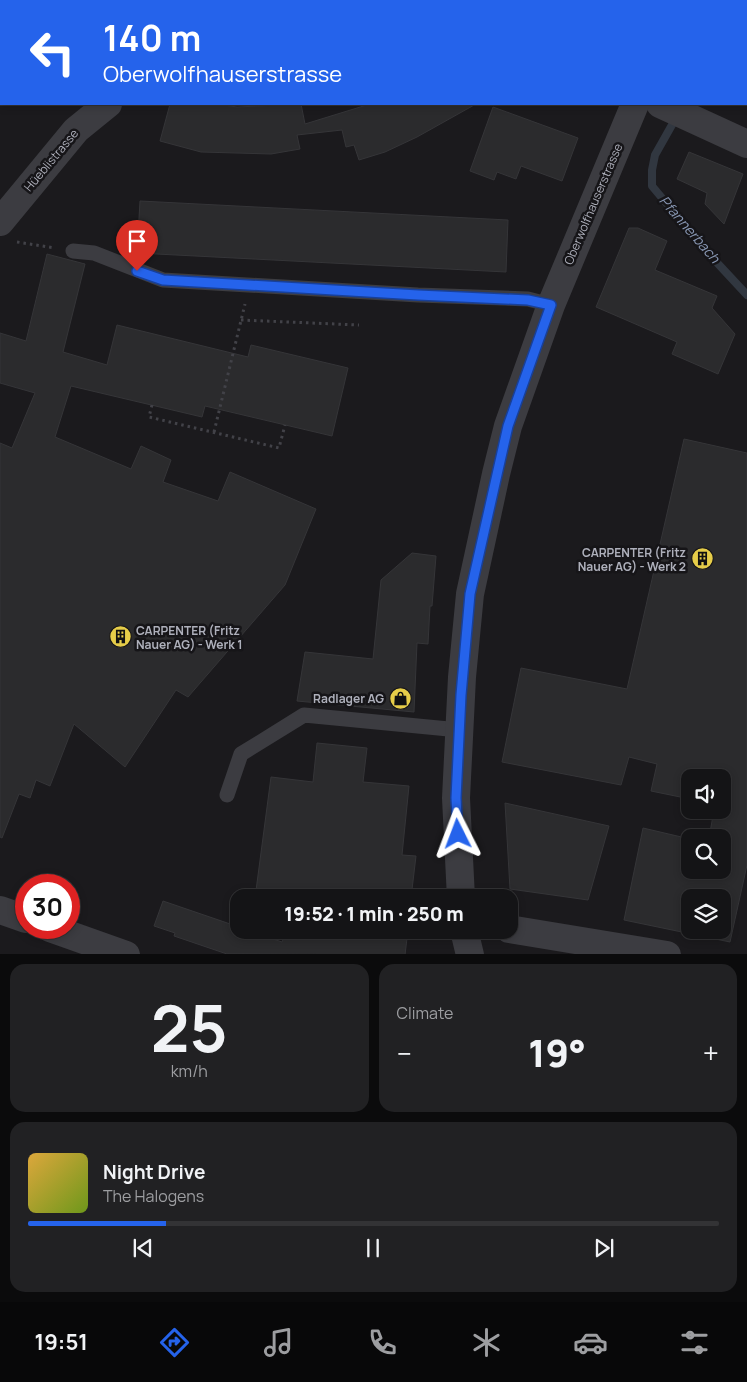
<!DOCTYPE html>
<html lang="en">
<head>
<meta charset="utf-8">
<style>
	body { margin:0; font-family:Manrope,sans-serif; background:#212123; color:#f1f3f6; height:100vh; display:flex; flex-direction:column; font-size:19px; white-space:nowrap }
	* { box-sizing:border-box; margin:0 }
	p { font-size:16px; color:#9d9ea1 }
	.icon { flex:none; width:28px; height:28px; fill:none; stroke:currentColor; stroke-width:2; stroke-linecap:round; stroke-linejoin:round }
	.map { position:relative; height:954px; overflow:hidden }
	.panel { display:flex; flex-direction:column; gap:10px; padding:10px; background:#0b0b0c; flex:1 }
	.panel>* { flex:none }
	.guide { position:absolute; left:0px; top:0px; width:748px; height:105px; box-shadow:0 2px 8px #0003,0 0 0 1px #333335; background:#2563eb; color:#fff; overflow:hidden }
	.buttons { position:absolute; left:681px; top:769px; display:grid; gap:10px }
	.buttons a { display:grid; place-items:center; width:50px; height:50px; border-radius:10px; background:#141416; box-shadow:0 2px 8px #0003,0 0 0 1px #333335; font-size:25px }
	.speed { position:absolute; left:15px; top:874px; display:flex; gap:10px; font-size:25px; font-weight:700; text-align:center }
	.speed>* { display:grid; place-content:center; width:65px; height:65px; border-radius:50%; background:#141416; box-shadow:0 2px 8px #0003,0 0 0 1px #333335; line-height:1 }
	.speed .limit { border:8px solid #d22; background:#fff; color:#111 }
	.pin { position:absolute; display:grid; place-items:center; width:42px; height:42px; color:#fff; margin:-51px -21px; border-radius:50% 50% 50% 0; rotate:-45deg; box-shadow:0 0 5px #0007 }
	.pin .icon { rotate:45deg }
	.me { position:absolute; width:55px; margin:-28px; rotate:357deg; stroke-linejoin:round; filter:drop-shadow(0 0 4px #0008) }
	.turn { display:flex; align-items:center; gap:18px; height:105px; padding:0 20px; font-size:22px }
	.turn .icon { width:65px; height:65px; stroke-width:2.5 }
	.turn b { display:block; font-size:35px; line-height:42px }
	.big { font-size:38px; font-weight:800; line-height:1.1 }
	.panel .widget { flex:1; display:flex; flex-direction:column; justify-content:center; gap:8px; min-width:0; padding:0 18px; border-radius:15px; background:#212123 }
	.panel .dial { align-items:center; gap:0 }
	.dial b { font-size:65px; line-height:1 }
	.song { display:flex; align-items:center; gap:15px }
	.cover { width:60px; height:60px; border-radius:8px; background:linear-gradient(135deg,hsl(40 70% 55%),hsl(80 70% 35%)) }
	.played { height:5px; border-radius:2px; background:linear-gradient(90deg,#2563eb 20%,#333335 20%) }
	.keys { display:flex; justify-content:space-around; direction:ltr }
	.heat { display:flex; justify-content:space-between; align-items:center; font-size:28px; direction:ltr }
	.panel .tiles { flex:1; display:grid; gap:10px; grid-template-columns:1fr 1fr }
	.widget:last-child { grid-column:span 2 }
	.trip { position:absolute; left:230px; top:889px; width:288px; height:50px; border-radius:15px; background:#141416; box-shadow:0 2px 8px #0003,0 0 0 1px #333335; font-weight:800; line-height:50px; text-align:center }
	.menu { display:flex; height:80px; justify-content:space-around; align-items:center; background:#080809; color:#9d9ea1 }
	.menu .icon { width:35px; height:35px }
	.menu .selected { color:#2563eb }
	.menu b { font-size:22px; color:#f1f3f6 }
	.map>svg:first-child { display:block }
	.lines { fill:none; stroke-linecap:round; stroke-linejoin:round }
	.stream { stroke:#313740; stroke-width:8 }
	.building { fill:#2b2b2d; stroke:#353538; fill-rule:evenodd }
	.path { stroke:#424248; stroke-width:3; stroke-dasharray:2.5 4; stroke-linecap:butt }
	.service { stroke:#3c3c41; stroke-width:15 }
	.minor { stroke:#3c3c41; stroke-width:28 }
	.route-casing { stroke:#184099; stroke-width:12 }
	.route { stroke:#2563eb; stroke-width:9 }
	.labels { text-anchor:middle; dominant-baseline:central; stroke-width:5; stroke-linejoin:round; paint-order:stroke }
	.street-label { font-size:12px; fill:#aeb0bb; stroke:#161518 }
	.poi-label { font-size:12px; font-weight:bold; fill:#aeb0bb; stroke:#161518; text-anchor:end }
	.water-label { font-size:14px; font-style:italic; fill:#8897b3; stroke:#161518 }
</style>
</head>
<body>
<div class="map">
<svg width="747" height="955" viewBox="0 0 747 955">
	<rect width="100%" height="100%" fill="#1b1a1d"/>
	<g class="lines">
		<!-- stream -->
		<g class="stream">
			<path d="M727,1L728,0"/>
			<path d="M677,116L655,155L652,170V186L708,253L747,295"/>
		</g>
	</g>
	<!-- building -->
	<g class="building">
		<path d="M170,104H217L237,107L301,104L305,124L370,104H476L417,137L385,152L359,160L354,145L346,147L342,130L297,135L300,149L271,154L201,152L160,141Z"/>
		<path d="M493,107L578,138L562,181L521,166L516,179L497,172L494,180L470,171Z"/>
		<path d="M689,152L743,174L724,224L705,204L707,193L677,179Z"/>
		<path d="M140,201L508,220L506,272L137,253Z"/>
		<path d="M629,228H638L667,241L655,270L717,296L712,308L735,334L718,374L672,354L677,342L596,307Z"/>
		<path d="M47,254L85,264L63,352L107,365L117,325L248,357L251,345L348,368L332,436L205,406L202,417L71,386L55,437L131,469L141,446L171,460L163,482L218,501L230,472L316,509L285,585L188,697L176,690L125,767L74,724L50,786L36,780L30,798L19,794L2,838L0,837V443L12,448L35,393L0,383V333L26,341Z"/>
		<path d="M684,439L747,453V865L730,942L624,920L643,828L690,839V870H722V838H709L714,810H722V778H690V799L651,791L657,764L629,757L621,785L502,762L521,668L627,689ZM690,898H722V930H690Z"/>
		<path d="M412,553L436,556L432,606H430L428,644L417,643L414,712L297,701L305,652L373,659L381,580Z"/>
		<path d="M317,743L367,748L363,782L409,786L402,855L416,856L411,898H255L271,777L313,782Z"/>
		<path d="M505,803L609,826L588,900L510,889Z"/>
		<path d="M163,901L239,927V930H247L282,942L287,930H408L405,955L227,954L174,936L175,933L154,926Z"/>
	</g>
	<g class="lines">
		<!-- path -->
		<g class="path">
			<path d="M0,71L1,70"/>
			<path d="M17,242L55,248"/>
			<path d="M241,320L359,325"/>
			<path d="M152,405L149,417L279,448L285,425"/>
			<path d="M214,432L245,304"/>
		</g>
		<!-- service -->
		<g class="service">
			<path d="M479,0L484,1"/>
			<path d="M73,251L94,253L163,280L418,295L528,299L551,305"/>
			<path d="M227,795L241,754L304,715L459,730"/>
		</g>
		<!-- minor -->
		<g class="minor">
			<path d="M503,1V0"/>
			<path d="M682,1V0"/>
			<path d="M660,104L747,144"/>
			<path d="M0,222L76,130L108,104"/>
			<path d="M461,898L456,798L462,677L470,594L496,474L508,426L551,305L635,104"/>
			<path d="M0,910L26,919"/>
			<path d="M50,928L126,955"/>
			<path d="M509,929L667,955"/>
			<path d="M464,930L470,955"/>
		</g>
	</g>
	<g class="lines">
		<defs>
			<path id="route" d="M137,271L163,280L418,295L528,300L551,305L508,426L470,594L461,695L456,798L458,834"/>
		</defs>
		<!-- route casing -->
		<use href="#route" class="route-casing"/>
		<!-- route -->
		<use href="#route" class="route"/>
	</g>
	<!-- icons -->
	<defs>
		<symbol id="building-disc" viewBox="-11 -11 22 22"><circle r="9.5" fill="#e6cd49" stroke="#161518"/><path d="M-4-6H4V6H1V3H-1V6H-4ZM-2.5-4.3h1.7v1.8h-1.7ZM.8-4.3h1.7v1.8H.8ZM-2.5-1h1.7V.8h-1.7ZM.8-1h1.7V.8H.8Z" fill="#111"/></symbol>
		<symbol id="shop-disc" viewBox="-11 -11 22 22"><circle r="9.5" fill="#e6cd49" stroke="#161518"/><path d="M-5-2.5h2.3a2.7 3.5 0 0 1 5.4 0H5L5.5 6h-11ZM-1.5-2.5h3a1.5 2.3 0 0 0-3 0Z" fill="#111"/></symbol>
	</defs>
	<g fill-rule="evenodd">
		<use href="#building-disc" x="690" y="546" width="25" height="25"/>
		<use href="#building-disc" x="108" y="624" width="25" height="25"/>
		<use href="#shop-disc" x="388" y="686" width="25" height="25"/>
	</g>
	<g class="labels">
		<!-- street labels -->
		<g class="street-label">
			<text transform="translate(51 160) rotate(-50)">Hüeblistrasse</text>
			<text transform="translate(593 204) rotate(-67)">Oberwolfhauserstrasse</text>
		</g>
		<!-- poi labels -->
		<g class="poi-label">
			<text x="686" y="552">CARPENTER (Fritz<tspan x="686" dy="14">Nauer AG) - Werk 2</tspan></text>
			<text x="136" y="630" text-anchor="start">CARPENTER (Fritz<tspan x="136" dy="14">Nauer AG) - Werk 1</tspan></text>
			<text x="384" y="698">Radlager AG</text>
		</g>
		<!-- water labels -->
		<g class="water-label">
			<text transform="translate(690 229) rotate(49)">Pfannerbach</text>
		</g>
	</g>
</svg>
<div class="buttons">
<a><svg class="icon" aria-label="sound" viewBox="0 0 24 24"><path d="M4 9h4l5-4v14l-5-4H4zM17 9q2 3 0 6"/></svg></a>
<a><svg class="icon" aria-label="search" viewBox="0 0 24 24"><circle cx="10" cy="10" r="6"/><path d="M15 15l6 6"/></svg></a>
<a><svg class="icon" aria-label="layers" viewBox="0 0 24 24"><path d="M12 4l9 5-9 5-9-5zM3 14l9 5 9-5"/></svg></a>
</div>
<div class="speed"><div class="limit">30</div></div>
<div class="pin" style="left:137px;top:271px;background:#d93025"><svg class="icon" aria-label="arrive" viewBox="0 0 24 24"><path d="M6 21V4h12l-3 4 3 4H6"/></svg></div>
<svg class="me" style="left:458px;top:834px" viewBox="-20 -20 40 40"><path d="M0-17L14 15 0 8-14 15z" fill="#2563eb" stroke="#fff" stroke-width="4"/></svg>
<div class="trip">19:52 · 1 min · 250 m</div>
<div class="guide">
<div class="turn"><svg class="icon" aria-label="left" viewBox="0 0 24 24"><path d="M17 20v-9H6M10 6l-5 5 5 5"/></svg><div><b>140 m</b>Oberwolfhauserstrasse</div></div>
</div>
</div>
<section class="panel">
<div class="tiles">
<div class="widget dial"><b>25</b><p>km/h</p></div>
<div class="widget"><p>Climate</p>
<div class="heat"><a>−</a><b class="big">19°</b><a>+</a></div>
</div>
<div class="widget">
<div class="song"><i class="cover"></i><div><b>Night Drive</b><p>The Halogens</p></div></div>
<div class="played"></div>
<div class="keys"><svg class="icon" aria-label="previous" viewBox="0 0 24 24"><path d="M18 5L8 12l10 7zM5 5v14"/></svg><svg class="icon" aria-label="pause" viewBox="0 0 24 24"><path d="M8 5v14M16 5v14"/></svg><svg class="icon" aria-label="next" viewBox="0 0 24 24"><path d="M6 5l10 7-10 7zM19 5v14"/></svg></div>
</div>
</div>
</section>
<nav class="menu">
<b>19:51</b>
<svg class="icon selected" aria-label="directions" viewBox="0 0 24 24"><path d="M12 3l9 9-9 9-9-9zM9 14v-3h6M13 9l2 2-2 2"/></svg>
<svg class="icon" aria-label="music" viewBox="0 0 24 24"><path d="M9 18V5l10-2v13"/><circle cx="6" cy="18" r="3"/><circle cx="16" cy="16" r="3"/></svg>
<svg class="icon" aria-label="phone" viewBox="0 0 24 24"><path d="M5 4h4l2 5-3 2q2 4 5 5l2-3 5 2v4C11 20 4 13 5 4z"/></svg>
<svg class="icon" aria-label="climate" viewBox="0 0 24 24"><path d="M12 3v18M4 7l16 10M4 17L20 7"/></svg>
<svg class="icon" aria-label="car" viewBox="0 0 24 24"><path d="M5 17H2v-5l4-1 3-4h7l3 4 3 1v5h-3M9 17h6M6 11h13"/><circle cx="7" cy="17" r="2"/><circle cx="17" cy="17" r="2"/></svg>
<svg class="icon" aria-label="filters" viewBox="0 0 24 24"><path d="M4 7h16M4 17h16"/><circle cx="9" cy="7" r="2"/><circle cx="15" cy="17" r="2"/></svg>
</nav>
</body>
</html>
